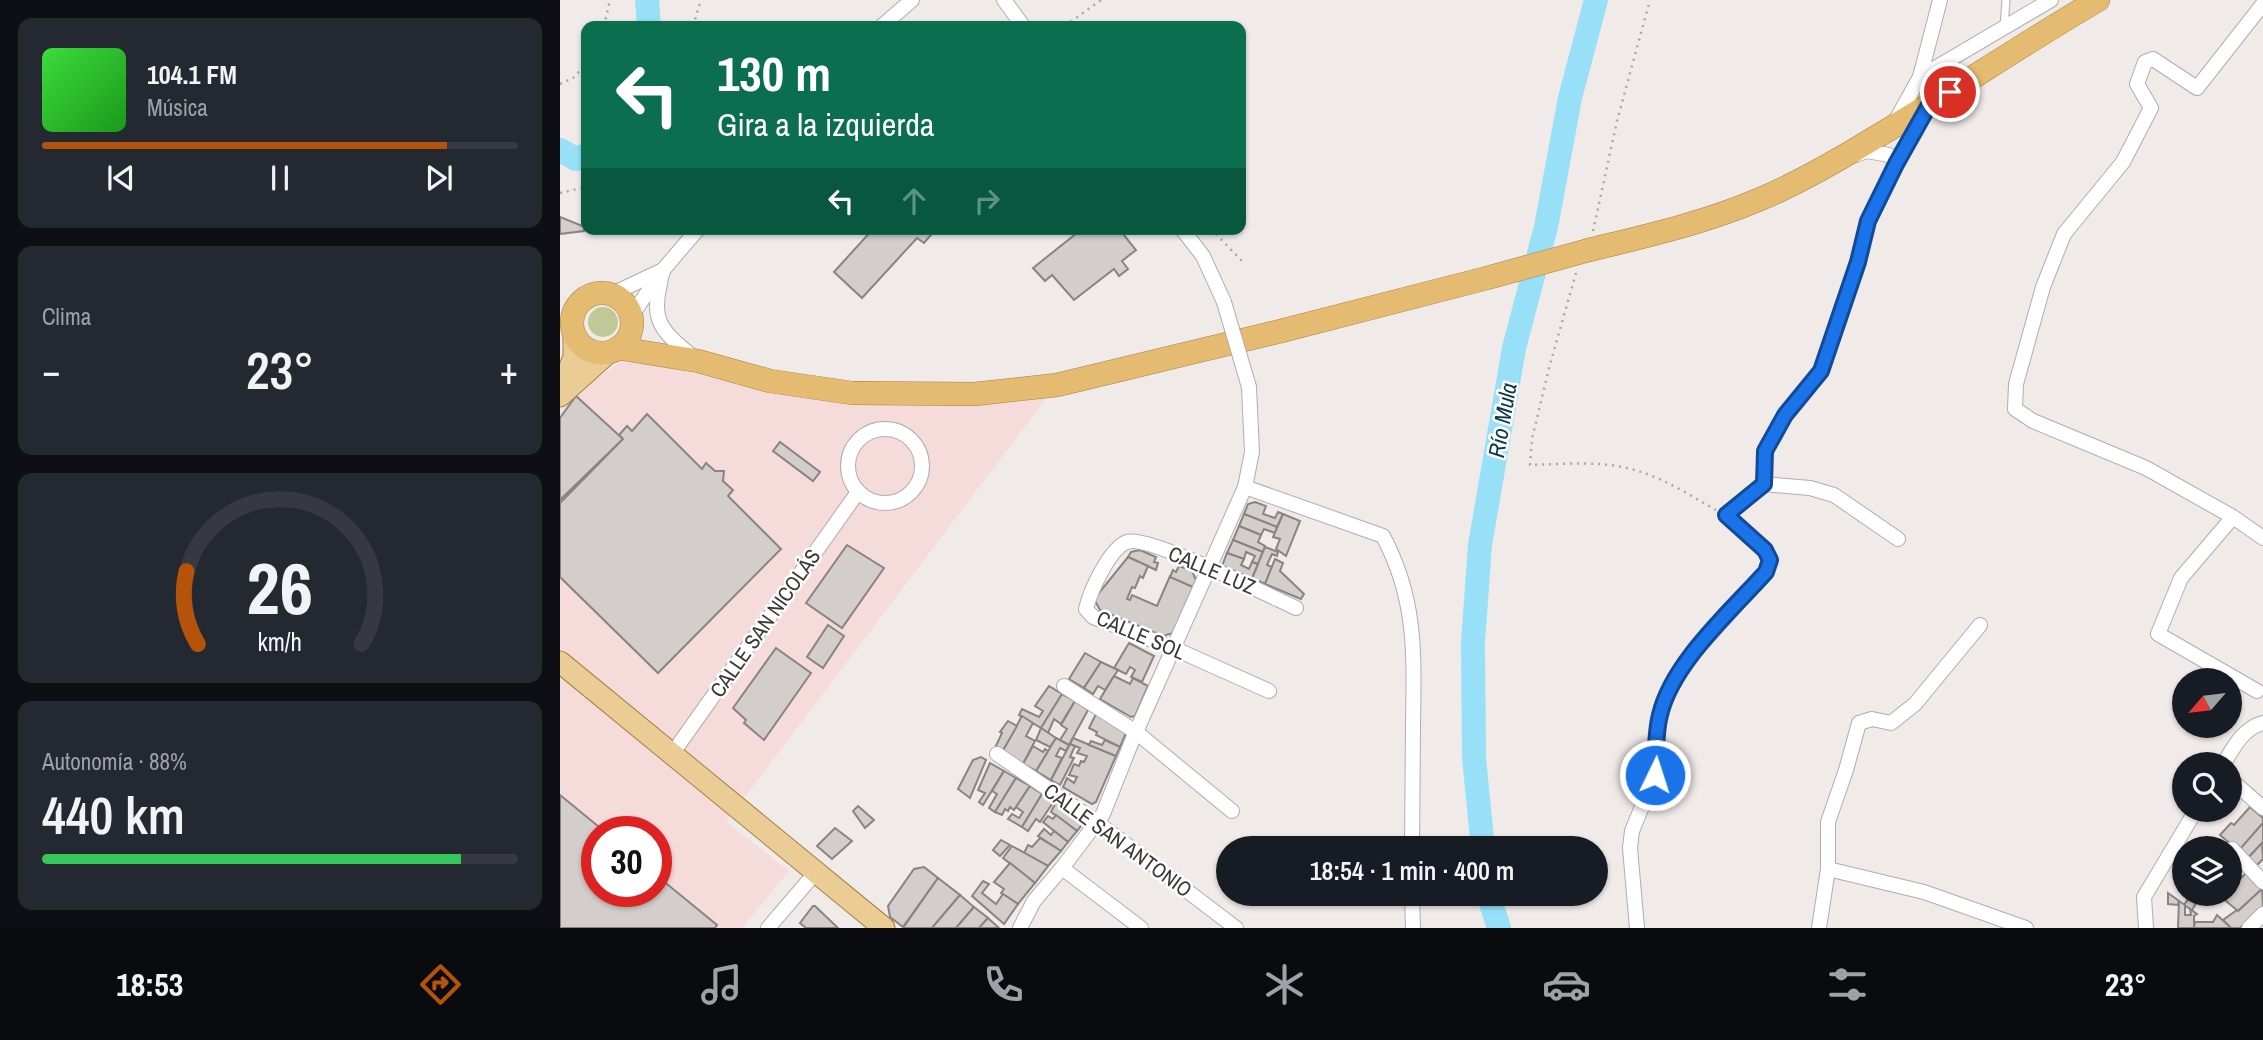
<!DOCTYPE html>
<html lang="es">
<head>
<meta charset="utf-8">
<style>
	body { margin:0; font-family:"Archivo Narrow",sans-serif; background:#242831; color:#f1f3f6; height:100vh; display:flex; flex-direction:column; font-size:26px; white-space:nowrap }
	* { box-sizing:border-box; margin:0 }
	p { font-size:23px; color:#9ea1a6 }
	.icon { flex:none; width:38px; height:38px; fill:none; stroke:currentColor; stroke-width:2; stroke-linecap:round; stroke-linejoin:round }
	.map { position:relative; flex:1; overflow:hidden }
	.sheet { display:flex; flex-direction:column; gap:18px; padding:18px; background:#0d0f14; width:560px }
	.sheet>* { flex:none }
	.hud { position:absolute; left:21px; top:21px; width:665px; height:214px; border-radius:14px; box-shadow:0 2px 5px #0004; background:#0b6e4f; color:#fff; overflow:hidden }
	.needle { width:46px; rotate:242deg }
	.buttons { position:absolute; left:1612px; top:668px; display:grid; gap:14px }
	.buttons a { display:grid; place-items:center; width:70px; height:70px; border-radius:50%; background:#171b24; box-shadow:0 2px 5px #0004; font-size:35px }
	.speed { position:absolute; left:21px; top:816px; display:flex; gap:14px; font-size:35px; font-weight:700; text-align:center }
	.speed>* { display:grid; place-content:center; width:91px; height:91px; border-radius:50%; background:#171b24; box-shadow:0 2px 5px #0004; line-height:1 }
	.speed .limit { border:10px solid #d22; background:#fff; color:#111 }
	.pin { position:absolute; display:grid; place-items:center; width:60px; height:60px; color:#fff; margin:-30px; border:4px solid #fff; border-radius:50%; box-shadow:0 2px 7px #0007 }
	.me { position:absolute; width:77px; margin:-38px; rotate:4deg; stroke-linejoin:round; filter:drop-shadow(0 0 5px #0008) }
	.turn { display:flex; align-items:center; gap:24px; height:147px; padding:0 21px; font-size:32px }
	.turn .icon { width:91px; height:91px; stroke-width:2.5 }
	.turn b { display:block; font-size:49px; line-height:60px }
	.lanes { display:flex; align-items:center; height:66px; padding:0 21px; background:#0003; justify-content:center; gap:35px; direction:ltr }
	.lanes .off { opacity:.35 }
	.big { font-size:52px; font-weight:600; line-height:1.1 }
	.sheet .tile { flex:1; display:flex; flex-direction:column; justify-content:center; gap:10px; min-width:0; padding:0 24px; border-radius:14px; background:#242831 }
	.sheet .dial { align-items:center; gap:0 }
	.dial svg { height:182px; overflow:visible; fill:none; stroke:#363941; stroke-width:7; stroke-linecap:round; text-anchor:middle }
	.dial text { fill:#f1f3f6; stroke:none }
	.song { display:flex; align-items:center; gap:21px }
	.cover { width:84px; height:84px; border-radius:10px; background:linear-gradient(135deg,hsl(120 70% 55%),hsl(120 70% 35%)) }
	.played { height:7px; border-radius:4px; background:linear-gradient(90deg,#b45309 85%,#363941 85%) }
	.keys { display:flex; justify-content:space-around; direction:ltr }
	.heat { display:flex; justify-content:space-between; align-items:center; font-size:38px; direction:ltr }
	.charge { height:10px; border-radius:5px; background:linear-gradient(90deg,#34c759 88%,#363941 0) }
	.trip { position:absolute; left:656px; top:836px; width:392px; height:70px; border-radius:35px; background:#171b24; box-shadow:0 2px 5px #0004; font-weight:600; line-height:70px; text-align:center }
	.menu { display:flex; height:112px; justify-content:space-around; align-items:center; background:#090b0e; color:#9ea1a6 }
	.menu .icon { width:49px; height:49px }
	.menu .active { color:#b45309 }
	.menu b { font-size:32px; color:#f1f3f6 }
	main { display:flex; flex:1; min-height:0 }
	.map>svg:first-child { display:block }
	.industrial { fill:#f6dbdb; fill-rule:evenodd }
	.green { fill:#c0c898 }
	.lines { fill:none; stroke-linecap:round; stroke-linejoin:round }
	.river { stroke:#97e0f8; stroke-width:24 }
	.building { fill:#d3cecb; stroke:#898482; stroke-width:2 }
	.service-casing { stroke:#b2adaa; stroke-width:9 }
	.minor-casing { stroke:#b2adaa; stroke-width:16 }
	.primary-casing { stroke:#a58246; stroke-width:23 }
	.trunk-casing { stroke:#a58246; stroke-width:24 }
	.path { stroke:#aba7a5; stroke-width:2.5; stroke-dasharray:2 5; stroke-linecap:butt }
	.service { stroke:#fff; stroke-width:7 }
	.minor { stroke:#fff; stroke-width:14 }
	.primary { stroke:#ebcc94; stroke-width:21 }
	.trunk { stroke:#e4bb70; stroke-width:23 }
	.minor-bridge-casing { stroke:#b2adaa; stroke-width:16; stroke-linecap:butt }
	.trunk-bridge-casing { stroke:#a58246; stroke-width:24; stroke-linecap:butt }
	.minor-bridge { stroke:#fff; stroke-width:14 }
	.trunk-bridge { stroke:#e4bb70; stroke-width:23 }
	.route-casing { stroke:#114b97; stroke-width:18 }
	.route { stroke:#1a73e8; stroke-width:12 }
	.labels { text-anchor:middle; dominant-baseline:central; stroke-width:5; stroke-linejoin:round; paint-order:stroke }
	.street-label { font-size:21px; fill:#3b3938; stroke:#fff }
	.water-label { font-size:23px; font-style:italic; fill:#0b3845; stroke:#fff }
</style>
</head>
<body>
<main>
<section class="sheet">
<div class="tile">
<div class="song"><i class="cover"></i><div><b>104.1 FM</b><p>Música</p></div></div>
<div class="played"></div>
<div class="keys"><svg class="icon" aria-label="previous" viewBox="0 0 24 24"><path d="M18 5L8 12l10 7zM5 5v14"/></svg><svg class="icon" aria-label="pause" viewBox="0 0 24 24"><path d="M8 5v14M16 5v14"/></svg><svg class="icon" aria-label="next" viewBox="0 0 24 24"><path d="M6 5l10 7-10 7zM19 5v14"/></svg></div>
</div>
<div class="tile"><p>Clima</p>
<div class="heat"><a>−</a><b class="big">23°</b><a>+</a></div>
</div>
<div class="tile dial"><svg viewBox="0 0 100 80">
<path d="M14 69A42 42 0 1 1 86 69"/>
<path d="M14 69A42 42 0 0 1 9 37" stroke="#b45309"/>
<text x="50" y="56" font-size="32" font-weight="700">26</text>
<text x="50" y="72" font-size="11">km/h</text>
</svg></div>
<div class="tile"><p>Autonomía · 88%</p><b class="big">440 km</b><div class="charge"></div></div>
</section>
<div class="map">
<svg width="1703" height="928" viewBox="0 0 1703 928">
	<rect width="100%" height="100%" fill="#f0ebe8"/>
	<!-- industrial -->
	<path class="industrial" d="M68,357L160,380L262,399L488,396L166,822L229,871L182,928H0V412L12,396ZM37,831H96V891H37Z"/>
	<!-- green -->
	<circle class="green" cx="43" cy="322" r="15"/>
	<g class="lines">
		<!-- river -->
		<g class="river">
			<path d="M87,0L89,26"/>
			<path d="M0,150L16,159L26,155"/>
			<path d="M923,849L914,758L913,643L920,545L954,348L986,227L1010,98L1036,0"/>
			<path d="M928,894L939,928"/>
		</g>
	</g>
	<!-- building -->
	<g class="building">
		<path d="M0,217L25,227L24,231L0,234Z"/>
		<path d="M313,229H376L364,243L357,238L302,298L274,272Z"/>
		<path d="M522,229H559L576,250L562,261L568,269L559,276L554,269L514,300L492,275L485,281L473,268Z"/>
		<path d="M16,396L63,439L0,500V418Z"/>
		<path d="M87,414L142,469L146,463L155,471H164L163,481L173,490L168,496L221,549L98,673L0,577V503L63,439L59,435L67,426L72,431Z"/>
		<path d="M220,442L260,472L253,481L213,451Z"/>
		<path d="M695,502L706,506L703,514L715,518L718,512L723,514L717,527L684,514L688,504Z"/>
		<path d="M684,514L717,527L715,533L704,529L701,535L679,526Z"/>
		<path d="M723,514L740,521L726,556L716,549L720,539L713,537Z"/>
		<path d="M679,526L701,535L698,542L705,546L703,552L673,540Z"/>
		<path d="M673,540L703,552L698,564L692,562L695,556L686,552L684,559L667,553Z"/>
		<path d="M287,545L324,568L282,628L246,603Z"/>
		<path d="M705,547L718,552L717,556L712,554L707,565L712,567L705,584L692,578Z"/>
		<path d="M580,550L596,557L594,562L598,563L596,570L568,557L571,552Z"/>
		<path d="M667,553L684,559L681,565L689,569L692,562L698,564L692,578L662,566Z"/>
		<path d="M568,557L588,566L583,578L580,576L575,588L572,587L567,599L570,600L572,595L597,606L610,576L633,587L613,633L603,636L540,610L534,599Z"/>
		<path d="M715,559L723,563L720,571L744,594L741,599L705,584Z"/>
		<path d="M619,566L632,571L636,580L633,587L610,577L613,570L616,572Z"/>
		<path d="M268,625L284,636L263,668L247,657Z"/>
		<path d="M569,643L594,656L582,682L571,677L575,670L570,667L566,674L554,668Z"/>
		<path d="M216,648L251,673L204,740L184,723L186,720L173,708Z"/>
		<path d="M525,653L541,662L524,688L509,679Z"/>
		<path d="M541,662L558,670L545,690L538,686L533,694L524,688Z"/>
		<path d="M554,676L570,684L573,678L588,686L575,716L571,717L540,699Z"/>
		<path d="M489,686L502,694L481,728L459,715L462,709L479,717L483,711L475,706Z"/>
		<path d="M502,694L515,701L501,724L494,719L488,733L481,728Z"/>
		<path d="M515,701L528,710L509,745L500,740L507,729L501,725Z"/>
		<path d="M536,714L566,733L560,747L536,735L537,732L529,728Z"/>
		<path d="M462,716L473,723L466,736L475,741L463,764L442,752Z"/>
		<path d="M448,721L457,726L442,752L435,748L442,733L440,732Z"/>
		<path d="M481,728L496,738L490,747L476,740Z"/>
		<path d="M496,738L509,745L506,751L500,748L496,756L502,758L491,780L476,771Z"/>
		<path d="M513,738L556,756L536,802L532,804L503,787L507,778L514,783L517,777L509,775L514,764L519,766L521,761L524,762L527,756L517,753L520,748L510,744Z"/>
		<path d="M545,740L560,747L556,756L529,745L531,741L542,745Z"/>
		<path d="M510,744L515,746L510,757L514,758L500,785L491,780Z"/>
		<path d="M473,746L483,752L485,749L488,751L476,771L463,764Z"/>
		<path d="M421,757L426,760L410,798L398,789L413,760Z"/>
		<path d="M430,763L444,771L423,805L419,802L425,793L418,790Z"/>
		<path d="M444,771L456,778L435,812L429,808L437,794L432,791Z"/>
		<path d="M456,778L470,786L454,810L450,807L448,811L445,809L442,815L435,812Z"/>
		<path d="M470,786L482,794L462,827L448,819L452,814L459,818L463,812L456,807Z"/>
		<path d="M482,794L494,801L480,822L476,819L468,831L462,827Z"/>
		<path d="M0,795L44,831H37V891H96V875L157,925L155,928H0Z"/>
		<path d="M496,802L523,818L524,822L517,831L491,812Z"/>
		<path d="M298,806L314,820L305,828L293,811Z"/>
		<path d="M1690,807L1703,818V823L1679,851L1660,835L1671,823L1674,825Z"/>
		<path d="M496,815L517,831L508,842L483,822L488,816L493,819Z"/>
		<path d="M1703,823V842L1688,858L1680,849Z"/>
		<path d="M275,828L292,841L272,859L257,846Z"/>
		<path d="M484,829L491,835L494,831L508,842L501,851L478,836Z"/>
		<path d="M480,838L501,851L488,866L464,853L468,845L472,847Z"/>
		<path d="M441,840L450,845L440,856L433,850Z"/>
		<path d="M1702,843L1703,859L1696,866L1688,858Z"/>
		<path d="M452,846L488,866L475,883L443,858Z"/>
		<path d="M450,863L475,883L458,904L441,893L444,889L434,882Z"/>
		<path d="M364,867L378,878L343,927L330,917L328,906L354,869Z"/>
		<path d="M1686,873L1702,889L1678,911L1661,897L1664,894H1670V889Z"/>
		<path d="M378,878L400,895L372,928H343Z"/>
		<path d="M423,881L429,884L422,893L436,904L443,894L458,904L444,924L412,896Z"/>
		<path d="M1702,889L1703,907L1690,921L1679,928H1671L1663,920L1677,910L1678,911Z"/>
		<path d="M1608,893L1619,901L1618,905L1608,904Z"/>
		<path d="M400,895L414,907L396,928H372Z"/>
		<path d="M1631,895L1638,900L1632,910L1624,905Z"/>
		<path d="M1619,901L1625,905V915H1631L1630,909L1637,914L1634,916V928H1618Z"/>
		<path d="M253,906H255L278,928H246L240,923Z"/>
		<path d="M414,907L428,918L419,928H396Z"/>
		<path d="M1657,915L1671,928H1634L1635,922H1653Z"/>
		<path d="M428,918L439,928H419Z"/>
	</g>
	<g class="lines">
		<defs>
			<path id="service" d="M1444,27L1446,0"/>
			<g id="minor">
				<path d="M444,0L463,26"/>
				<path d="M1703,4L1637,88L1593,59L1585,62L1577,84L1591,108L1563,162L1504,234L1483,287L1456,384L1455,409L1473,421L1586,468L1673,517L1703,538"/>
				<path d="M322,26L352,0"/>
				<path d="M1360,77L1380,0"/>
				<path d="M1360,77L1370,82L1407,78"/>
				<path d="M1335,122L1360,77L1491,0"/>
				<path d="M1295,155L1307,151L1329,155L1336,164"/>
				<path d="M622,229L643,256L664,302"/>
				<path d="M103,270C91,319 95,326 134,358"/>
				<path d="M52,294L103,270L138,229"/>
				<path d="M71,316L99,276"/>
				<circle cx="325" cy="466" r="37"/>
				<path d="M1204,484L1250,488L1274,495L1338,539"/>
				<path d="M685,487L823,536C857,600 854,654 853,725C853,766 852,807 852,849"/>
				<path d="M1673,517L1621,578L1598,634L1697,691"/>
				<path d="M504,686L576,732L672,811"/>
				<path d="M709,691L613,648L533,617L526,609C530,591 550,548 567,542C586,534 712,597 736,608"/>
				<path d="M112,754L298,492"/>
				<path d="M437,754L538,823L676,928"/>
				<path d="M1663,765C1673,748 1683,728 1703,723"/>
				<path d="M1670,779L1703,808"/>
				<path d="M1672,849L1703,882"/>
				<path d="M502,868L581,928"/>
				<path d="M1268,869V822L1286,770L1299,723L1312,719L1331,723L1355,704L1420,625"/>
				<path d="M852,894L853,928"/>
				<path d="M208,928L256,872"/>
				<path d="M460,928L474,901L502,868L543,814L572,741L685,487L692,452L689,387"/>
				<path d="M1077,928L1070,848L1072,831L1095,775L1099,716L1108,691L1128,659L1206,572L1210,560L1205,550L1166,515L1204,484L1205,451L1225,415L1261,371L1298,262L1308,221L1336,164L1367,108"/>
				<path d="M1259,928L1268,869L1364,892L1466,928"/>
				<path d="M1586,928L1584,897L1636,810"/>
				<path d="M1689,928L1703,914"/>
			</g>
			<g id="primary">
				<path d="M0,392L14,357V336"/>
				<path d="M0,396L48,353"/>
				<path d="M0,662L324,928"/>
			</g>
			<g id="trunk">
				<path d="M1029,250C1086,236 1144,223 1198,200C1237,184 1275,162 1311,140C1388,95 1461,45 1538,0"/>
				<circle cx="42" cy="323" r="30"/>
				<path d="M58,348L138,361L210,381L292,393L415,394L497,385L721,331L927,278"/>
			</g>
		</defs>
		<!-- service casing -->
		<use href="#service" class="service-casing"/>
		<!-- minor casing -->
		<use href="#minor" class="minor-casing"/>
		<!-- primary casing -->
		<use href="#primary" class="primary-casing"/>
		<!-- trunk casing -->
		<use href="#trunk" class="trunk-casing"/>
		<!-- path -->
		<g class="path">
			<path d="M44,26L50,0"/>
			<path d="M133,26L141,0"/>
			<path d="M505,26L541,0"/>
			<path d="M0,84L13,78L26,64"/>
			<path d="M0,193L26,187"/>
			<path d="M651,229L685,264"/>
			<path d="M1033,231L1057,121L1090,0"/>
			<path d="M1016,273L989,368L972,439L970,465C1006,464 1044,460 1078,471C1105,479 1131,496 1156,510"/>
		</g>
		<!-- service -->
		<use href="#service" class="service"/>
		<!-- minor -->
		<use href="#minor" class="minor"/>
		<!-- primary -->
		<use href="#primary" class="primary"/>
		<!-- trunk -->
		<use href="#trunk" class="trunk"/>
		<defs>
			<path id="minor-bridge" d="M664,302L689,387"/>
			<path id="trunk-bridge" d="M927,278L1029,250"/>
		</defs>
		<!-- minor-bridge casing -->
		<use href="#minor-bridge" class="minor-bridge-casing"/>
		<!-- trunk-bridge casing -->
		<use href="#trunk-bridge" class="trunk-bridge-casing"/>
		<!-- minor-bridge -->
		<use href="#minor-bridge" class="minor-bridge"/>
		<!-- trunk-bridge -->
		<use href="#trunk-bridge" class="trunk-bridge"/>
	</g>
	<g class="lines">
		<defs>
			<path id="route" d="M1095,775C1096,756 1095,734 1100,715C1112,663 1171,611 1206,572L1210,560L1205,550L1166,515L1204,484L1205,451L1225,415L1261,371L1298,262L1308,221L1336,164L1368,107L1390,92"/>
		</defs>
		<!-- route casing -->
		<use href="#route" class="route-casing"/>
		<!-- route -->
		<use href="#route" class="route"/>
	</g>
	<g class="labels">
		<!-- street labels -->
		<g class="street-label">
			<text transform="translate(652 570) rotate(23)">CALLE LUZ</text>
			<text transform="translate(205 623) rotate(-55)">CALLE SAN NICOLÁS</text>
			<text transform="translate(581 635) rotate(23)">CALLE SOL</text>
			<text transform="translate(558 840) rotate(36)">CALLE SAN ANTONIO</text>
		</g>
		<!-- water labels -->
		<g class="water-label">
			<text transform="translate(942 420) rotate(-80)">Río Mula</text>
		</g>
	</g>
</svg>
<div class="buttons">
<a><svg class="needle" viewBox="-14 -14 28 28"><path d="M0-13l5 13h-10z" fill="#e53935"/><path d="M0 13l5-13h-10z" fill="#9ea1a6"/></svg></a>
<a><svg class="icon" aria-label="search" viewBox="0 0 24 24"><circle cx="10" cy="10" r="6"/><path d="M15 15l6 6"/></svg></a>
<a><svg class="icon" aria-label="layers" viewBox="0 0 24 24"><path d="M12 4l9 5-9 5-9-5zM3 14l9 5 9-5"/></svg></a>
</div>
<div class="speed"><div class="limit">30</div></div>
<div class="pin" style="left:1390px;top:92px;background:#d93025"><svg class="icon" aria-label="arrive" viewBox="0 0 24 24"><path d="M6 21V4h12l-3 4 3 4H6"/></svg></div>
<svg class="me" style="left:1095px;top:775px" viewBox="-20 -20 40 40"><circle r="17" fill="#1a73e8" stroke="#fff" stroke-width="3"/><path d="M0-11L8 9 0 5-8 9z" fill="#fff"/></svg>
<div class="trip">18:54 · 1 min · 400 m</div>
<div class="hud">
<div class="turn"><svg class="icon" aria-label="left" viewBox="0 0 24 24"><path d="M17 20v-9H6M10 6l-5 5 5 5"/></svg><div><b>130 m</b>Gira a la izquierda</div></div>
<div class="lanes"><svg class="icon" aria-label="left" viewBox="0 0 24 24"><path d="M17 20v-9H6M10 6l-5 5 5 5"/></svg><svg class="icon off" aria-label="ahead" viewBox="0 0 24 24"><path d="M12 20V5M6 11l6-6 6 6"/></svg><svg class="icon off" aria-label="right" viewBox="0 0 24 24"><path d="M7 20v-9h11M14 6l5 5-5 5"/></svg></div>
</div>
</div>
</main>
<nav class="menu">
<b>18:53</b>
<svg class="icon active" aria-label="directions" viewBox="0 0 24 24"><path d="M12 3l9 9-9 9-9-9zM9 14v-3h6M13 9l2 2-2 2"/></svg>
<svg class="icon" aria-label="music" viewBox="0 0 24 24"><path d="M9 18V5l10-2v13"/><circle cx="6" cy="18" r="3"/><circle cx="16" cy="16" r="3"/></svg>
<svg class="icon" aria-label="phone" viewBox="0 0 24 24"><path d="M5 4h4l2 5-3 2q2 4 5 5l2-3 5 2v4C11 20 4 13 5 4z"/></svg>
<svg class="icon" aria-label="climate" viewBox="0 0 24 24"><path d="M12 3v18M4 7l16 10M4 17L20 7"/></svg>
<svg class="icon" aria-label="car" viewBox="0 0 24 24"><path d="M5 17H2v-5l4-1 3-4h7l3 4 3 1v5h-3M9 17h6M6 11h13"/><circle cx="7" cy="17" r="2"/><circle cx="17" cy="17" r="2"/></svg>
<svg class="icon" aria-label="filters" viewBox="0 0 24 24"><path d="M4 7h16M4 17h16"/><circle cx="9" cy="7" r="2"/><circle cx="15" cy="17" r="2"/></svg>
<b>23°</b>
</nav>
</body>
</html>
